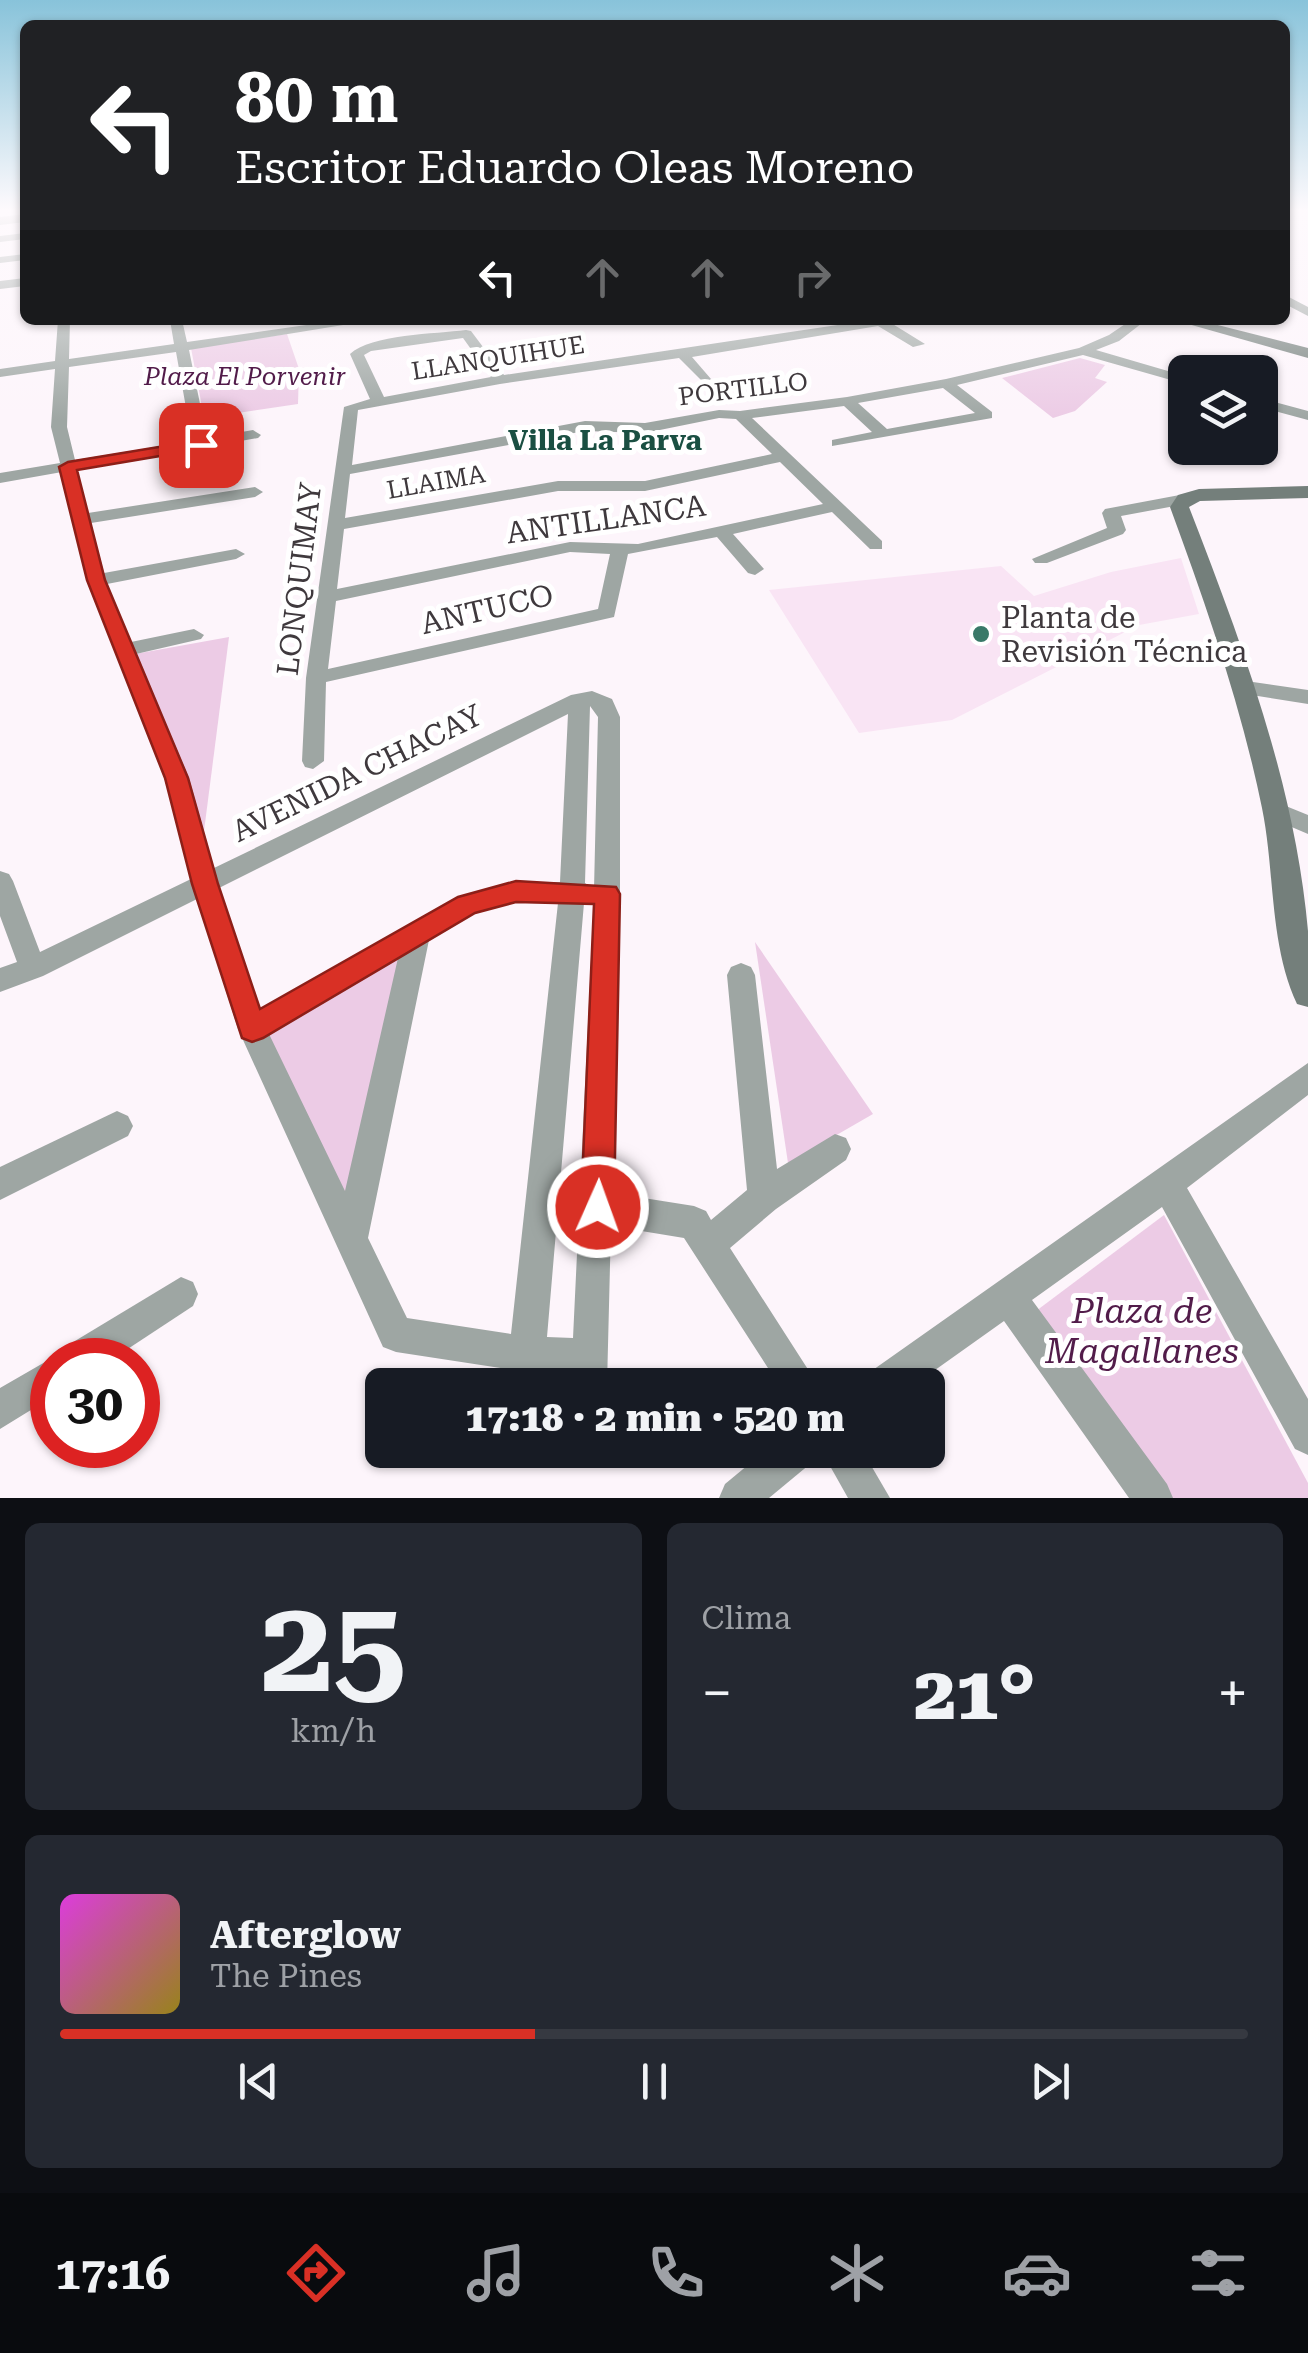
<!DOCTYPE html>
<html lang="es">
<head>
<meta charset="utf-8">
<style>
	body { margin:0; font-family:"Roboto Serif",serif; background:#242831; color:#f1f3f6; height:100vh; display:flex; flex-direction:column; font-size:38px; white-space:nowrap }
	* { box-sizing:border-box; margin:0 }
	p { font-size:32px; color:#9ea1a6 }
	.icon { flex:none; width:55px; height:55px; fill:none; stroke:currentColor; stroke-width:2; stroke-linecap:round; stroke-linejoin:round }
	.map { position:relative; height:1498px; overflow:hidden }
	.sheet { display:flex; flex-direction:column; gap:25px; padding:25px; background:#0d0f14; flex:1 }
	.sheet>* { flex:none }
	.hud { position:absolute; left:20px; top:20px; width:1270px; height:305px; border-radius:15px; box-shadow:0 2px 8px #0004; background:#202124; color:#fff; overflow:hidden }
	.tools { position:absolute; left:1168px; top:355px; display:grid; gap:20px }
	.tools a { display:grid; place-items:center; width:110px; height:110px; border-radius:15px; background:#171b24; box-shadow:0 2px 8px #0004; font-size:50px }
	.speed { position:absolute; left:30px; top:1338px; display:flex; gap:20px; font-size:50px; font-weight:700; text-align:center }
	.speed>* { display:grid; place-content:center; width:130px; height:130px; border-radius:50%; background:#171b24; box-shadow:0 2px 8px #0004; line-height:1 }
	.speed .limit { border:15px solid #d22; background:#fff; color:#111 }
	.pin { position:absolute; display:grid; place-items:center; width:85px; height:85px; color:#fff; margin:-42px; border-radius:20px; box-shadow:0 5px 15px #0006 }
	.me { position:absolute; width:110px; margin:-55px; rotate:2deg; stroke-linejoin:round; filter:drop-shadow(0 0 8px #0008) }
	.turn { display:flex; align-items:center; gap:35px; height:210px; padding:0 50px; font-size:45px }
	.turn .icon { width:130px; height:130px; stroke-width:2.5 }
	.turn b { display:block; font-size:70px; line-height:85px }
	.lanes { display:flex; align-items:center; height:95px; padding:0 50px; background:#0003; justify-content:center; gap:50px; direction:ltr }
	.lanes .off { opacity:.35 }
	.big { font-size:75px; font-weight:800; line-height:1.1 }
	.sheet .widget { flex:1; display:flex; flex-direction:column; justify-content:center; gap:15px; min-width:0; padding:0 35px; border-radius:15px; background:#242831 }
	.sheet .dial { align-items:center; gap:0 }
	.dial b { font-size:130px; line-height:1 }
	.song { display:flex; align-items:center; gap:30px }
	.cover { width:120px; height:120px; border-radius:15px; background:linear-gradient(135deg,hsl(300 70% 55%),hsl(50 70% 35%)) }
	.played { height:10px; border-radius:5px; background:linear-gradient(90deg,#d93025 40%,#363941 40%) }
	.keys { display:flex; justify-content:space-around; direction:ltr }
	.heat { display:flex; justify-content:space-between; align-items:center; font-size:55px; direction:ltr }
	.sheet .tiles { flex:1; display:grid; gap:25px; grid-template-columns:1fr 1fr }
	.widget:last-child { grid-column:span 2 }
	.trip { position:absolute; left:365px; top:1368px; width:580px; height:100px; border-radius:15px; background:#171b24; box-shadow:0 2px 8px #0004; font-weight:800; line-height:100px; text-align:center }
	.dock { display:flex; height:160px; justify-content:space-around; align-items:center; background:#090b0e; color:#9ea1a6 }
	.dock .icon { width:70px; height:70px }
	.dock .on { color:#d93025 }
	.dock b { font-size:45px; color:#f1f3f6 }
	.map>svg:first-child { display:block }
	.built { fill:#f9e4f4 }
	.green { fill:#eccbe5 }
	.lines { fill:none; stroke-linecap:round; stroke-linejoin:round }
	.minor { fill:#9ea6a3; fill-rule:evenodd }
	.tertiary { fill:#9ea6a3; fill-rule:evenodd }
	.secondary { fill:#747f7b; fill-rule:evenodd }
	.route { fill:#d93025; stroke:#8d1f18; stroke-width:2.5 }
	.poi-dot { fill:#397968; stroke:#fff; stroke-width:4 }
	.labels { text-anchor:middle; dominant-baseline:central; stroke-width:10; stroke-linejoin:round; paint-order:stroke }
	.far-street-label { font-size:25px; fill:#3f393d; stroke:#fff }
	.far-park-label { font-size:25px; font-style:italic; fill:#521c4a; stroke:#fff }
	.far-neighbourhood-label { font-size:28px; font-weight:bold; fill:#1a4f42; stroke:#fff }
	.street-label { font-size:30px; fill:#3f393d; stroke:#fff }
	.poi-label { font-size:30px; fill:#3f393d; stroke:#fff; text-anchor:start }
	.near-park-label { font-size:35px; font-style:italic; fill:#521c4a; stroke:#fff }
</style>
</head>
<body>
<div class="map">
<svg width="1308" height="1498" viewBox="0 0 1308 1498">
	<rect width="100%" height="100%" fill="#fdf5fb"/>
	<!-- built -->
	<path class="built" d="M1181,558L1199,614L1139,625L952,720L859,733L769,590L1001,566L1034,596L1111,572Z"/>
	<!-- green -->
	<g class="green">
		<path d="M287,334L299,369L298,404L204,418L191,348Z"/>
		<path d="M1080,358L1105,365L1095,378L1107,382L1075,411L1053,418L1002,378Z"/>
		<path d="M229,637L204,831L135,654Z"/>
		<path d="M755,942L873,1114L788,1163Z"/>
		<path d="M408,944L349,1210L264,1028Z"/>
		<path d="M1164,1215L1308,1483V1498H1171L1036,1311Z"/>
	</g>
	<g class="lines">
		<!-- minor -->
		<g class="minor">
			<path d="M25,233V239L0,242V236Z"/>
			<path d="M25,254V260L0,263V257Z"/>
			<path d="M25,278V286L0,289V281Z"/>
			<path d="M1285,295L1308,307V316L1285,304Z"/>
			<path d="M58,320H70L69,359L174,344L170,320H182L187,342L341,320H374L189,350L207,438L253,430L261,435L258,438L77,470L88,513L255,487L263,492L255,497L91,523L104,573L236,549L245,554L236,559L107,584L131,642L194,629L204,635L201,639L136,654L189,778L214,868L571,695L592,691L612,699L620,717V894L612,1193L694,1206L706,1211L711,1220L747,1190L727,975L731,967L741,963L751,967L755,975L777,1169L835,1134L846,1138L851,1149L846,1160L776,1209L730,1248L818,1385H779L684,1238L611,1226L607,1385H571V1374L543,1373L542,1385H506L507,1369L396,1352L383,1347L238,1029L197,899L43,976L0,992V968L17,962L0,916V871L9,874L13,881L40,952L191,879L165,778L87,580L62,472L0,483V473L60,463L51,427L55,369L0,377V369L55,361ZM176,352L192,441L75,460L67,427L69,367ZM590,706L598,717L594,890L585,883ZM568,714L560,882H517L459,897L260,1010L219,888ZM594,897L573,1338L547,1337L584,903ZM517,902L558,903L511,1334L407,1318L368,1238L429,940L475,913ZM398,958L345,1191L269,1034Z"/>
			<path d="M871,320H894L891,323L925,344L913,347L878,326L692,357L711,379L704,383L679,358L500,384L358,410L352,465L585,421L645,423L719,410L740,411L847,397L946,379L1079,348L1109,335L1131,320H1146L1119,341L1096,350L1185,376V384L1083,355L957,385L992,412V418L832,446V440L872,432L844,406L752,418L882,541V549H870L832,512L733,534L764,569L755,575L748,573L717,537L628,554L614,617L326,682L324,761L313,769L305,767L302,761L306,678L344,407L370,399L350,354C371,334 436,334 466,330L471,331L504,375ZM463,338L491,377L384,397L364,355L371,351ZM943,388L975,413L887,429L858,403ZM719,418L736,419L772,454L645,481H558L345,518L350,474L585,431L645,433ZM780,462L823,504L638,544L570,542L337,589L344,529L558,491H645ZM570,552L610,554L598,609L328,669L336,601Z"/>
			<path d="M1260,398L1308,411V420L1260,407Z"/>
			<path d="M1185,494L1193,499L1191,503L1121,516L1126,530L1123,534L1047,563H1035L1032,559L1107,528L1102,513L1105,509Z"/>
			<path d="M1246,681L1308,690V704L1239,693L1235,688L1239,683Z"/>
			<path d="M1276,802L1308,815V834L1268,817L1264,811L1268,805Z"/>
			<path d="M1308,1063V1095L1187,1188L1308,1399V1455L1295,1449L1162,1207L1032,1300L1167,1484L1173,1498H1129L1004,1321L914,1385H865L870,1372Z"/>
			<path d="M117,1111L128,1116L133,1126L128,1136L0,1200V1167Z"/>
			<path d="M181,1277L193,1282L198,1294L193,1306L111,1360H60L65,1347Z"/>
			<path d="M52,1358L58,1360H52V1397L0,1429V1388Z"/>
			<path d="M766,1450H815L810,1464L769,1498H719L725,1484Z"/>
			<path d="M821,1450H862L890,1498H848Z"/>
		</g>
		<!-- tertiary -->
		<path class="tertiary" d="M25,214V222L0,225V217Z"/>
		<!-- secondary -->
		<g class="secondary">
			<path d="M1174,320H1198L1308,348V358Z"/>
			<path d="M1308,486V498L1200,501L1189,507C1242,644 1295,784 1308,931C1308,956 1308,982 1308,1007L1297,1004C1269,944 1275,871 1262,808C1241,705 1206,605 1170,507L1178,495L1199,489Z"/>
		</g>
	</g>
	<!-- sky -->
	<linearGradient id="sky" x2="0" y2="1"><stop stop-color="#88c3da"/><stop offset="0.5" stop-color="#fefafd"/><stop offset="1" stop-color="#fefafd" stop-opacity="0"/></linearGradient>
	<rect width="1308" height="421" fill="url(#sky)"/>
	<!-- route -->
	<path class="route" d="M201,440L209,445L207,448L77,470L105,580L188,778L218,884L260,1009L458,897L516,881L616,887L620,894L614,1207L609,1218L598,1223L586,1218L581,1207L594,904L516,902L475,913L263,1038L252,1042L242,1038L192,884L165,778L87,580L59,467L68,462Z"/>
	<!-- markers -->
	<circle class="poi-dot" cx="981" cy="634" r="10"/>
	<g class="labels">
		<!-- far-street labels -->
		<g class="far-street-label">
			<text transform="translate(498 358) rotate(-9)">LLANQUIHUE</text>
			<text transform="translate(743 389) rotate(-7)">PORTILLO</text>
			<text transform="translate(436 482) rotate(-10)">LLAIMA</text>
		</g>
		<!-- far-park labels -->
		<g class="far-park-label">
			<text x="245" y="376">Plaza El Porvenir</text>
		</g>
		<!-- far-neighbourhood labels -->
		<g class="far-neighbourhood-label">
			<text x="605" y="440">Villa La Parva</text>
		</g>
		<!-- street labels -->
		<g class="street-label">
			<text transform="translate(606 519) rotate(-8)">ANTILLANCA</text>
			<text transform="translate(299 579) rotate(-83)">LONQUIMAY</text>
			<text transform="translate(487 609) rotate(-13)">ANTUCO</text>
			<text transform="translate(357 773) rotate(-26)">AVENIDA CHACAY</text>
		</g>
		<!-- poi labels -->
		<g class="poi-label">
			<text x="1001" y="617">Planta de<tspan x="1001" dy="34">Revisión Técnica</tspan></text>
		</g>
		<!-- near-park labels -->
		<g class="near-park-label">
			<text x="1142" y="1311">Plaza de<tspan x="1142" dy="40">Magallanes</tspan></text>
		</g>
	</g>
</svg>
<div class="tools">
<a><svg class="icon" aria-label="layers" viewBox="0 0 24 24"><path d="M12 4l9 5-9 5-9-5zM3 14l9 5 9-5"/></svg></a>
</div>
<div class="speed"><div class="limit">30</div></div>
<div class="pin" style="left:201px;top:445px;background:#d93025"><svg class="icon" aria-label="arrive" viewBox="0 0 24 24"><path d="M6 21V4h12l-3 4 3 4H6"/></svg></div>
<svg class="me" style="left:598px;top:1207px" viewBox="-20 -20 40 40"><circle r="17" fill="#d93025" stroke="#fff" stroke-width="3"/><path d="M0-11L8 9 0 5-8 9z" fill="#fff"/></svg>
<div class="trip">17:18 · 2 min · 520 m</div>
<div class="hud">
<div class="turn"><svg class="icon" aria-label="left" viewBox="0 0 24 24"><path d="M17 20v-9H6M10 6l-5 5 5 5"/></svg><div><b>80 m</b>Escritor Eduardo Oleas Moreno</div></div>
<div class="lanes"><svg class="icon" aria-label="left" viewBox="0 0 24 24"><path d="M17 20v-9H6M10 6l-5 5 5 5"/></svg><svg class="icon off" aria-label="ahead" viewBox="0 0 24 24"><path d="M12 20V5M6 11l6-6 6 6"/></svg><svg class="icon off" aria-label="ahead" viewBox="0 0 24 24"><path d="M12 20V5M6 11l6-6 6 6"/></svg><svg class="icon off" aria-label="right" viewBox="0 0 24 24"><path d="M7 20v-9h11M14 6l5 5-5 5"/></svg></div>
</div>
</div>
<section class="sheet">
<div class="tiles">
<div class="widget dial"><b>25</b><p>km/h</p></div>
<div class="widget"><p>Clima</p>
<div class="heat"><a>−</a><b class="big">21°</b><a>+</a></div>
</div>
<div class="widget">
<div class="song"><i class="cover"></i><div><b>Afterglow</b><p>The Pines</p></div></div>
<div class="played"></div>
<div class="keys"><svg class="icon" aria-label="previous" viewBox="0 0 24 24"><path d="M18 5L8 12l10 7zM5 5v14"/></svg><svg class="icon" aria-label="pause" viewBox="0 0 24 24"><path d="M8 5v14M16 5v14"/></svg><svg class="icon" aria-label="next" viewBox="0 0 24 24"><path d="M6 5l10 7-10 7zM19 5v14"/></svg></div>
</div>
</div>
</section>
<nav class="dock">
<b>17:16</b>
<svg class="icon on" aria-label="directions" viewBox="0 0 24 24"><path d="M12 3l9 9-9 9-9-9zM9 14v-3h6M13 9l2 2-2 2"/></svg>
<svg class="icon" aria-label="music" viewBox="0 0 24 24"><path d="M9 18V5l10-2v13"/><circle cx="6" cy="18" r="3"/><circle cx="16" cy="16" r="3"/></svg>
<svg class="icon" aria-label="phone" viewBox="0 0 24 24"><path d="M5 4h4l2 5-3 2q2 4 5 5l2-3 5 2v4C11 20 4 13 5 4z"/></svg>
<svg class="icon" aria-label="climate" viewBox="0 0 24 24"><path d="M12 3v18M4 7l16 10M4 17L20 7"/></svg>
<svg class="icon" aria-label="car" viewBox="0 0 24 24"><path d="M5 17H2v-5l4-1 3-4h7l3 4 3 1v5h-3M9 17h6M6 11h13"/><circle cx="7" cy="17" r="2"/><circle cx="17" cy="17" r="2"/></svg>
<svg class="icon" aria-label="filters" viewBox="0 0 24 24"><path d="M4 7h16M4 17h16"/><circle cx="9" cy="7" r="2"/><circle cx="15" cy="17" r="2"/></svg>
</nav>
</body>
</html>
